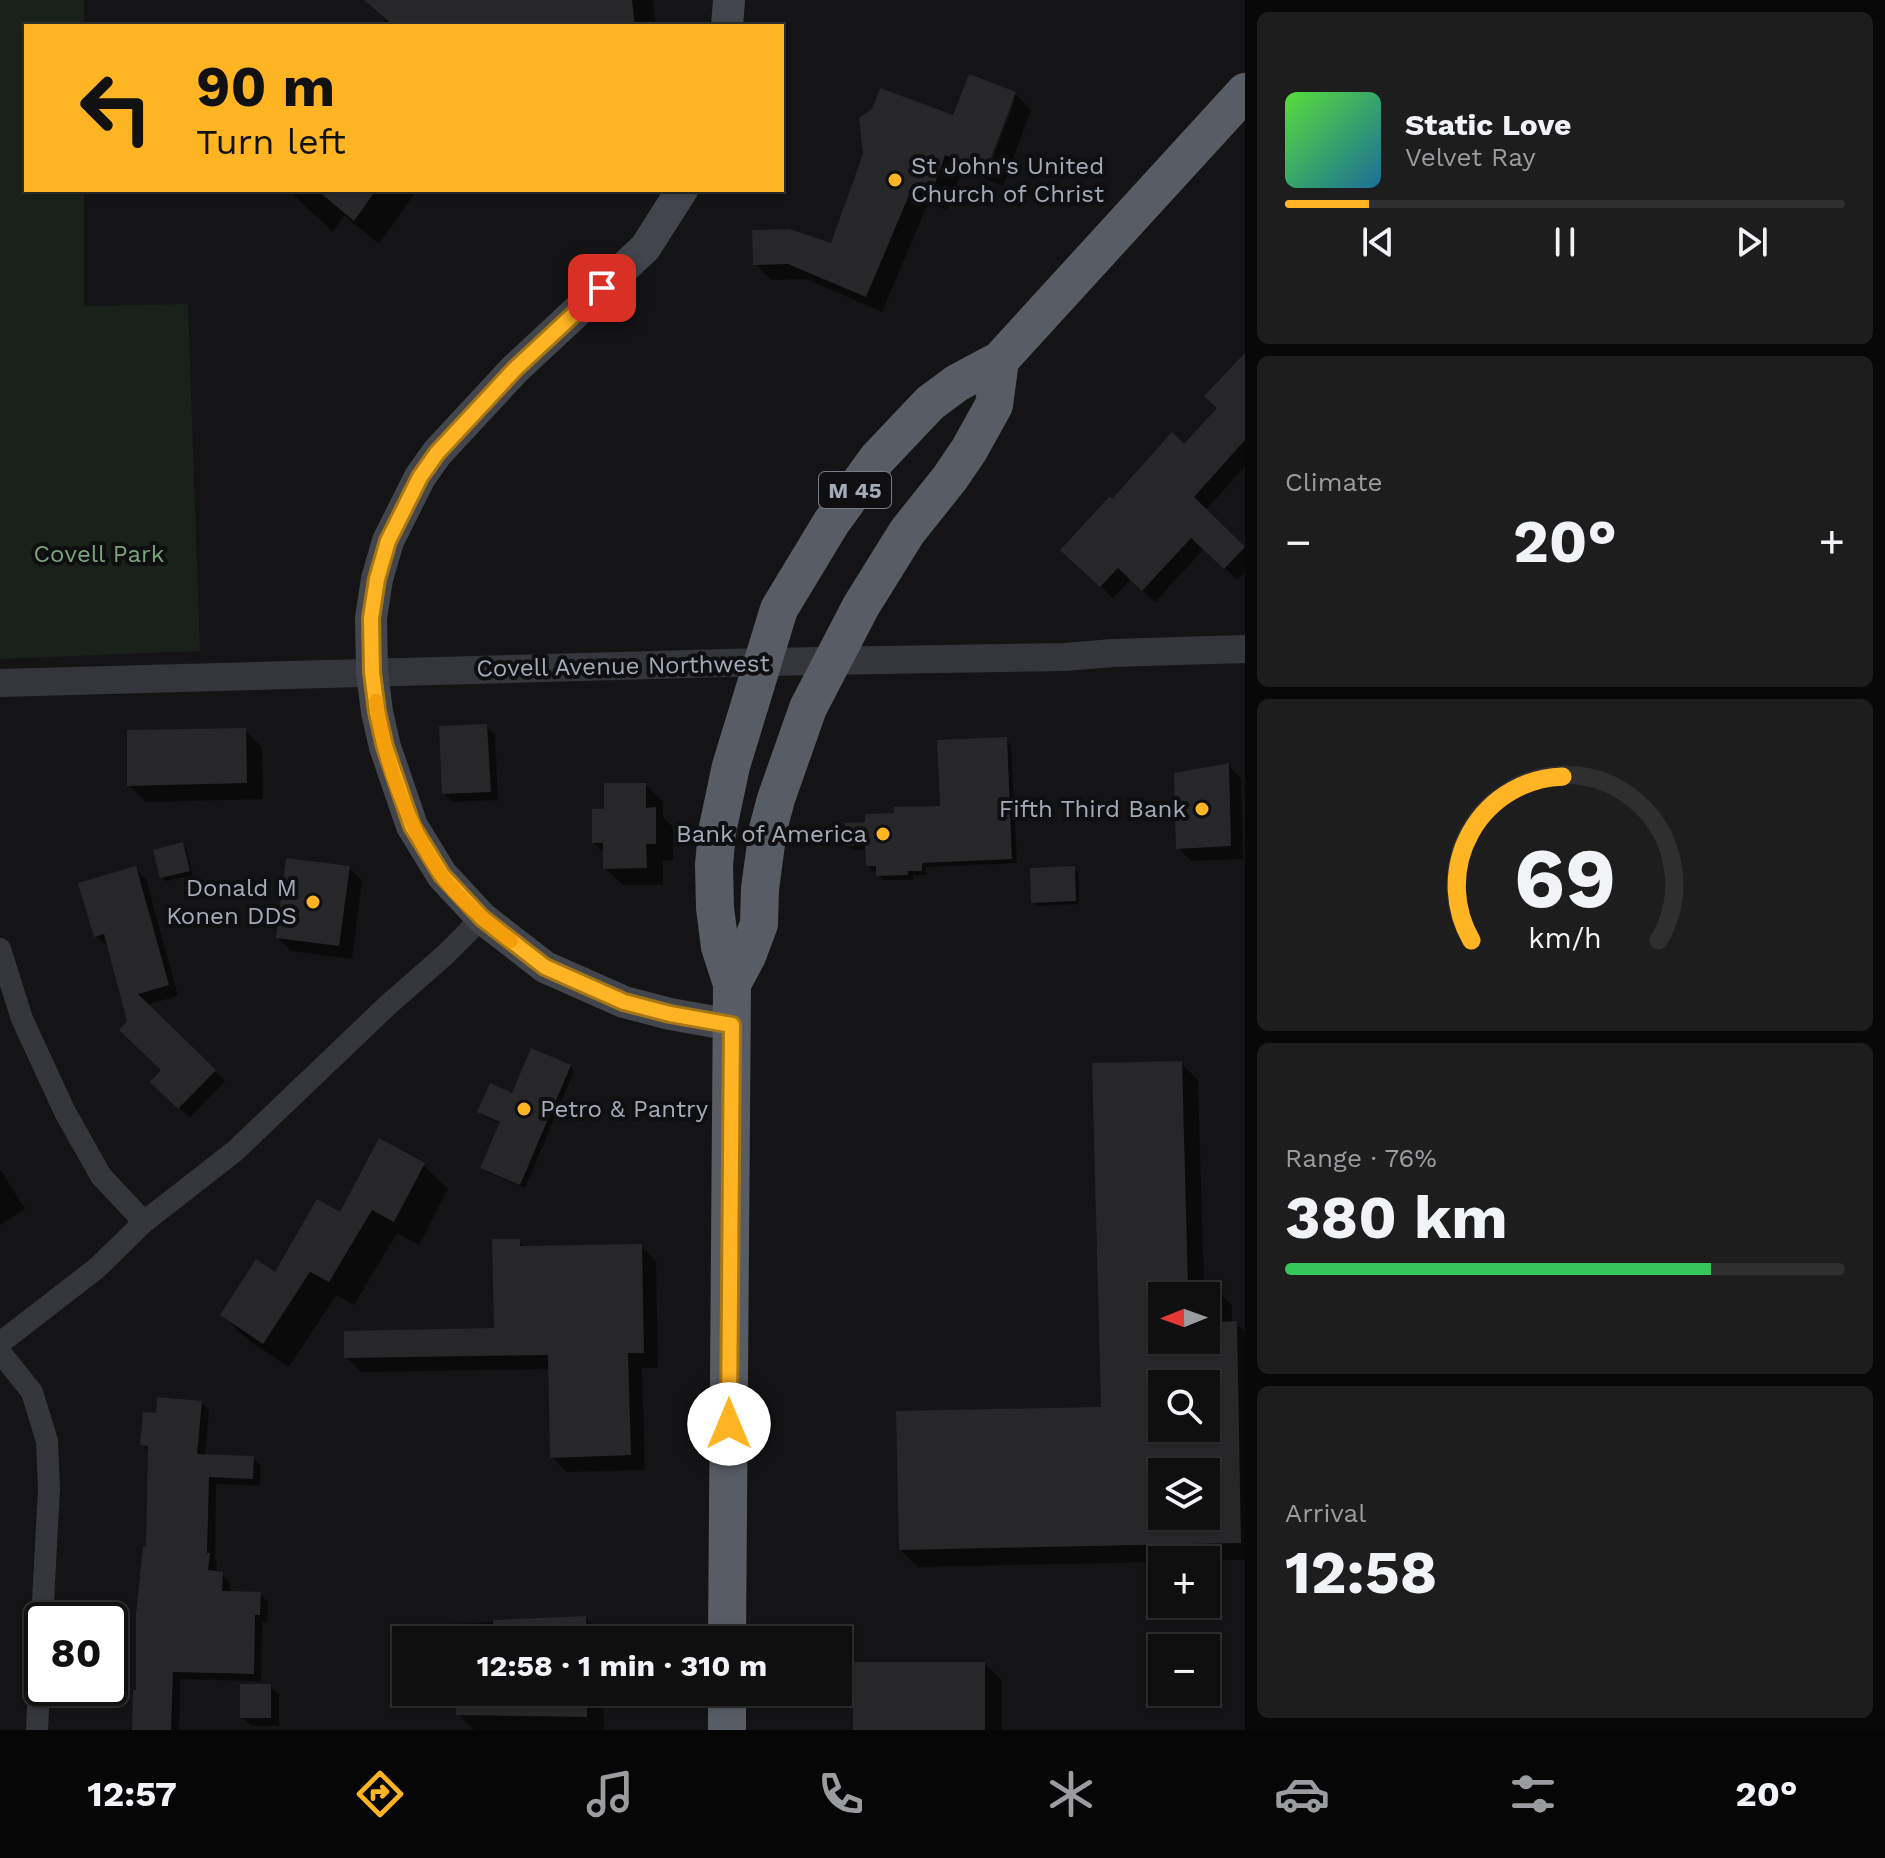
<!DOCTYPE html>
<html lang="en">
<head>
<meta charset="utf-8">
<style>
	body { margin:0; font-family:"Work Sans",sans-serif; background:#1d1d1e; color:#f1f3f6; height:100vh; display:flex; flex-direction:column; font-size:30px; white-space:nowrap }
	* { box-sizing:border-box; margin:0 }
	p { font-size:26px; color:#9b9c9f }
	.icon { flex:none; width:44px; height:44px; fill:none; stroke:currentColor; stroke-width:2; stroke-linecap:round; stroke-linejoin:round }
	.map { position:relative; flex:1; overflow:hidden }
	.panel { display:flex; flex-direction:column; gap:12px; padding:12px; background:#080809; width:640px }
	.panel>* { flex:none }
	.banner { position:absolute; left:24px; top:24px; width:760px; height:168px; border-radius:0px; box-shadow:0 2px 6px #0004,0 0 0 2px #2f2f30; background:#ffb523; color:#111; overflow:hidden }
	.needle { width:52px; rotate:269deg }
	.buttons { position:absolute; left:1148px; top:1282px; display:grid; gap:16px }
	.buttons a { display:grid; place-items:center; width:72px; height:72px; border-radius:0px; background:#0f0f10; box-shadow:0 2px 6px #0004,0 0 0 2px #2f2f30; font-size:40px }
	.speed { position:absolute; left:24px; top:1602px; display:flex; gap:16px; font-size:40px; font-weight:700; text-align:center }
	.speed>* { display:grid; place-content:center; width:104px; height:104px; border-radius:50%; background:#0f0f10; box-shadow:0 2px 6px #0004,0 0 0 2px #2f2f30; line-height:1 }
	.speed .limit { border:4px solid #111; border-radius:12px; background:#fff; color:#111 }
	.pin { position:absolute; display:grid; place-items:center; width:68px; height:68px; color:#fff; margin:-34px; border-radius:16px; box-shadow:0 4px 12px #0006 }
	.me { position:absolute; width:88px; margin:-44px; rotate:0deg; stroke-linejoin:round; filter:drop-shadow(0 0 6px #0008) }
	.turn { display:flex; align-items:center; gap:28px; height:168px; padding:0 40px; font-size:36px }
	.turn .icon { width:104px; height:104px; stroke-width:2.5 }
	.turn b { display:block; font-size:56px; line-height:68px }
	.big { font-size:60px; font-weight:700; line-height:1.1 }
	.panel .card { flex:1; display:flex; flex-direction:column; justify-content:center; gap:12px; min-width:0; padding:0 28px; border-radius:12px; background:#1d1d1e }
	.panel .dial { align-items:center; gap:0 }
	.dial svg { height:208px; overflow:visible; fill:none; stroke:#2f2f30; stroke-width:7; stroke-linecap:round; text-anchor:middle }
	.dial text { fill:#f1f3f6; stroke:none }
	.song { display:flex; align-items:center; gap:24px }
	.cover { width:96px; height:96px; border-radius:12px; background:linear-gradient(135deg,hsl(110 70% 55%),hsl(200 70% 35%)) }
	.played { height:8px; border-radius:4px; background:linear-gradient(90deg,#ffb523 15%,#2f2f30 15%) }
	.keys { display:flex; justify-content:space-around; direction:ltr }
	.heat { display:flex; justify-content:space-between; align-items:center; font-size:44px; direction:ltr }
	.charge { height:12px; border-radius:6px; background:linear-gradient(90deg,#34c759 76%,#2f2f30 0) }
	.trip { position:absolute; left:392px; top:1626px; width:460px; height:80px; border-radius:0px; background:#0f0f10; box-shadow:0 2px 6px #0004,0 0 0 2px #2f2f30; font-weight:700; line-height:80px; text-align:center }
	.tab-bar { display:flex; height:128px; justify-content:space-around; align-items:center; background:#060606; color:#9b9c9f }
	.tab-bar .icon { width:56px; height:56px }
	.tab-bar .active { color:#ffb523 }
	.tab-bar b { font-size:36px; color:#f1f3f6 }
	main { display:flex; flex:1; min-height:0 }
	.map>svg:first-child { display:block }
	.green { fill:#1a211b }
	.shadow { fill:#0007; fill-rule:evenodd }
	.building { fill:#27272a; fill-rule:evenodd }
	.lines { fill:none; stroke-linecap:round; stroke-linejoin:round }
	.minor { stroke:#35363b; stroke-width:22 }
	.tertiary { stroke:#35363b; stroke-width:28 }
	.secondary { stroke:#42454c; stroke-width:32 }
	.trunk { stroke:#585c64; stroke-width:38 }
	.route-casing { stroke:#a67617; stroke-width:20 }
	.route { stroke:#ffb523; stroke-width:14 }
	.slow { stroke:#f59e0b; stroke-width:14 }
	.poi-dot { fill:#ffb523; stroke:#0f0f11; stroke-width:3 }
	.labels { text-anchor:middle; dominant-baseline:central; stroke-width:8; stroke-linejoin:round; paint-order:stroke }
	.shield { fill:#0f0f11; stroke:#777c86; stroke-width:2 }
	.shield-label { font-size:22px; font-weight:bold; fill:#a4aab8 }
	.poi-label { font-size:24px; fill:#a4aab8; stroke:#0f0f11; text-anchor:end }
	.park-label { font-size:24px; fill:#7aa57c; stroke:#0f0f11 }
	.street-label { font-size:24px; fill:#a4aab8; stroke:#0f0f11 }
</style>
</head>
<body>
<main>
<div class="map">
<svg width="1245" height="1730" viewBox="0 0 1245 1730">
	<rect width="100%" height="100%" fill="#141416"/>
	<!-- green -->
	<path class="green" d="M0,0H84V26H26V190H84V306L188,304L200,651L0,659Z"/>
	<!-- shadow -->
	<g class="shadow">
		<path d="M364,0H653L656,26H380L386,20Z"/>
		<path d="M1015,94L1031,110L1003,186L985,179L1015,100H1011L982,178L962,170L947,210L928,203L882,312L806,279L772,280L755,264L832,246L955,118Z"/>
		<path d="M288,190H417L379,244L344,215L333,232Z"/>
		<path d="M1245,355V466L1205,511L1245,548V572L1237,580L1204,549L1155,602L1131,579L1113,598L1075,563L1113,502L1185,447L1219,408Z"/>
		<path d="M487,727L495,735L498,800L452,802L444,793Z"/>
		<path d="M245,730L262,748L263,799L146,802L129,785Z"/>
		<path d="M1006,740L1011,745L1017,863L926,867V875H913V880H884L878,875V870L873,871L868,865L867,850H853L848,845L867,824L942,808Z"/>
		<path d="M1228,765L1241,778L1243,859L1191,861L1178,848Z"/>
		<path d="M646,785L663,802V817L673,827V861L663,860V885H623L605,868V854L594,843L606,811Z"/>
		<path d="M183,844L186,848L193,875L165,881L162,877Z"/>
		<path d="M135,868L146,879L178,996L146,1005L225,1081L190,1118L153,1082L164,1070L130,1021L109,946H107L96,936Z"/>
		<path d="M349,868L362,881L352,959L291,951L278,938Z"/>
		<path d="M1074,869L1078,872L1079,904L1037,906L1033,902Z"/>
		<path d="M1181,1063L1198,1080L1204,1288H1214L1232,1305V1323H1236L1245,1332V1560H1162V1562L918,1567L900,1549L1103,1409ZM1162,1296H1206V1340H1162ZM1162,1384H1206V1428H1162ZM1162,1472H1206V1516H1162Z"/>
		<path d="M570,1066L574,1071L525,1188L487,1172L483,1167L501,1124L484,1116L480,1112Z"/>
		<path d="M423,1165L448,1189L419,1245L397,1233L354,1305L336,1295L289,1367L247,1339L222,1315L275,1275L341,1215Z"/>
		<path d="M0,1169L25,1209L0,1225Z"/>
		<path d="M519,1241L526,1248L641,1246L656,1261L658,1368H642L645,1470L567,1472L552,1457L550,1369L361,1372L346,1357L496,1330Z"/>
		<path d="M201,1402L209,1410L205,1456L253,1458L261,1466L260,1486L216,1484L215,1560L217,1563L216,1573L222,1574L230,1582V1593L260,1594L268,1602L267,1622H262L261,1681L180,1679L179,1730H134L148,1549L150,1452L142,1444L157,1415Z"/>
		<path d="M586,1618L603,1635V1640H428L429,1625Z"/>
		<path d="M985,1664L1002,1681V1730H855Z"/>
		<path d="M270,1686L279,1694V1726H251L242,1717Z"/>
		<path d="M459,1692H603L604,1730H474L458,1714Z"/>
	</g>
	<!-- building -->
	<g class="building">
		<path d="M364,0H632L635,26H394Z"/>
		<path d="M969,74L1016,92L986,171L945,155L931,195L912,188L866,297L788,264L753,265L752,230L789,229L831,243L863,154L859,118L872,109L880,88L953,115Z"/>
		<path d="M317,190H376L354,221Z"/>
		<path d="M1245,353V440L1194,497L1245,547L1224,569L1191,538L1142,591L1118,568L1100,587L1060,550L1110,496L1112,499L1172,432L1184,444L1217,408L1204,396Z"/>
		<path d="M487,724L491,792L442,794L439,726Z"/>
		<path d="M246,728L247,783L127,786V730Z"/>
		<path d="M1007,737L1012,859L922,863V871H908V875L876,876V866H866L865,845L846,846L845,823L865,822V814L894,813V807L940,806L937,740Z"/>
		<path d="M1229,763L1231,846L1176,849L1174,773Z"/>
		<path d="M604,783H646V808L656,807V844H646L647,868L603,869V843H592V809H604Z"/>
		<path d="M183,842L190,871L160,878L153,850Z"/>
		<path d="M286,858L350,866L339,946L276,938Z"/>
		<path d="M136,866L169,985L138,994L216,1070L178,1109L150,1082L161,1070L119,1030L127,1021L104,934L94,937L78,883Z"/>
		<path d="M1075,866L1076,901L1031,903L1030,868Z"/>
		<path d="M531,1048L571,1065L520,1185L480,1168L500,1122L477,1112L490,1083L512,1093Z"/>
		<path d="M1182,1061L1188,1286H1215L1216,1322L1237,1321L1241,1543L899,1550L896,1411L1101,1407L1092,1063ZM1162,1296H1206V1340H1162ZM1162,1384H1206V1428H1162ZM1162,1472H1206V1516H1162Z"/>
		<path d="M379,1138L425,1163L394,1222L372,1210L329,1282L310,1272L263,1344L220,1315L256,1259L275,1272L317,1199L340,1212Z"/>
		<path d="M492,1239H520V1246L642,1244L644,1353H628L631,1455L550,1458L548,1355L344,1358V1331L494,1328Z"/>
		<path d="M157,1397L202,1401L197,1454L254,1456L253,1479L209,1477L207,1553H210L208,1570L223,1572L222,1591L261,1592L260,1615H255L254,1674L173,1672L171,1730H132L133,1690H136V1615L143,1546L146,1547L148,1446L140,1445L143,1412L156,1413Z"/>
		<path d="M586,1616L587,1640H494L493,1620Z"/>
		<rect x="853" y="1662" width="132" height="68"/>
		<rect x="240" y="1684" width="31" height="34"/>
		<path d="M457,1692H587V1717L456,1715Z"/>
	</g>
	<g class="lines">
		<!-- minor -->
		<g class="minor">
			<path d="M0,949L22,1019L65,1112L101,1176L144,1222"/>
			<path d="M0,1343L97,1268L144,1222L235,1151L389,1004L445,955L482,918"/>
			<path d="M0,1352L32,1392L47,1441L49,1489L42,1620"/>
			<path d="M37,1730L42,1623"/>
		</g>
		<!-- tertiary -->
		<path class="tertiary" d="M0,683L762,662L1065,657L1113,653L1245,649"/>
		<!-- secondary -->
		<g class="secondary">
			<path d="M727,26L729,0"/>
			<path d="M682,190L645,248L515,369L437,453L420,477L388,541L377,579L371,618L372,672L377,712L385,747L412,826L442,875L482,918L545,967L624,1002L670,1014L732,1025"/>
		</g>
		<!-- trunk -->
		<g class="trunk">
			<path d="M732,984L747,956L759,924L760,889L768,829L776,799L808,708L861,606L907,532L950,478L969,450L994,405L1000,360"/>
			<path d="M727,1640L732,984L720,947L715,908L714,865L717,832L731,766L779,609L831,523L877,459L930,403L957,383L1000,360L1245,92"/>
			<path d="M727,1730V1692"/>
		</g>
	</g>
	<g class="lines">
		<defs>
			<path id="route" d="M602,288L515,369L437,453L420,477L388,541L377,579L371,618L372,672L377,712L385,747L412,826L442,875L482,918L545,967L624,1002L670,1014L732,1025L729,1424"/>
		</defs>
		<!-- route casing -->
		<use href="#route" class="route-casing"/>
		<!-- route -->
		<use href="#route" class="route"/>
		<!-- slow -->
		<path class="slow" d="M376,701C383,758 408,826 440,873C459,900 486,921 511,941"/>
	</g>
	<!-- markers -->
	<g class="poi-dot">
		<circle cx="895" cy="180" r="8"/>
		<circle cx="1202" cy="809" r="8"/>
		<circle cx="883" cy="834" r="8"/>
		<circle cx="313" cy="902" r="8"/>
		<circle cx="524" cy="1109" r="8"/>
	</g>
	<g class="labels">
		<!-- shield labels -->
		<rect class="shield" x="819" y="472" width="72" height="36" rx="6"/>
		<g class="shield-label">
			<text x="855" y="490">M 45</text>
		</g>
		<!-- poi labels -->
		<g class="poi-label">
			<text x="911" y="166" text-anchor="start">St John's United<tspan x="911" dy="28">Church of Christ</tspan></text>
			<text x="1186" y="809">Fifth Third Bank</text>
			<text x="867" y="834">Bank of America</text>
			<text x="297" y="888">Donald M<tspan x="297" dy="28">Konen DDS</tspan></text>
			<text x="540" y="1109" text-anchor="start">Petro &amp; Pantry</text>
		</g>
		<!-- park labels -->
		<g class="park-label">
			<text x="99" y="554">Covell Park</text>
		</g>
		<!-- street labels -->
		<g class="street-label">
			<text transform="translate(623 666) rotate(-1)">Covell Avenue Northwest</text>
		</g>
	</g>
</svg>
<div class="buttons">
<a><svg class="needle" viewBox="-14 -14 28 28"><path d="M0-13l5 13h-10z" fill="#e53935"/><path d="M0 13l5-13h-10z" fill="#9b9c9f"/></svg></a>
<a><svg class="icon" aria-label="search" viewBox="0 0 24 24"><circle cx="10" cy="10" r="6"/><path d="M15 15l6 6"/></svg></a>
<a><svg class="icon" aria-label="layers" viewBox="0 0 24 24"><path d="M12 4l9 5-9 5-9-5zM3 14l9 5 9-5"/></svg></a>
<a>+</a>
<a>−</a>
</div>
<div class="speed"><div class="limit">80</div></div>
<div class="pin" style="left:602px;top:288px;background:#d93025"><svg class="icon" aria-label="arrive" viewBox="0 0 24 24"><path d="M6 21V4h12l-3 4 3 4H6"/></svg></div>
<svg class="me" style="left:729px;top:1424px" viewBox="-20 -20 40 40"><circle r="19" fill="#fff"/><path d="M0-13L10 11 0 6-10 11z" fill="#ffb523"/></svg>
<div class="trip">12:58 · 1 min · 310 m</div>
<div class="banner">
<div class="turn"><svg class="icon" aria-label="left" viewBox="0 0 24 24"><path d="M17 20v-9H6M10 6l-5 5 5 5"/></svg><div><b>90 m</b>Turn left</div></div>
</div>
</div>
<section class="panel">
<div class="card">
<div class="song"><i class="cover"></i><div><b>Static Love</b><p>Velvet Ray</p></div></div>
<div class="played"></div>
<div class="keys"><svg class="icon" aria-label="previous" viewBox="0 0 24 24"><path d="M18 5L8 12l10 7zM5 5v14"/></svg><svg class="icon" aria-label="pause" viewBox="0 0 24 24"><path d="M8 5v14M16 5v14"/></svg><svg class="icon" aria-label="next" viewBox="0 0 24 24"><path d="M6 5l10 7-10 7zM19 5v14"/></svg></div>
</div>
<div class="card"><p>Climate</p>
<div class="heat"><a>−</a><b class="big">20°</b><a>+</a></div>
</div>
<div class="card dial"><svg viewBox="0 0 100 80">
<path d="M14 69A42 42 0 1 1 86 69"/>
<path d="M14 69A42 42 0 0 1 49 6" stroke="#ffb523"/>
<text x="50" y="56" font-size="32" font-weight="700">69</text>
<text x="50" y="72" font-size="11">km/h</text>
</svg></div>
<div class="card"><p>Range · 76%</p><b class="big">380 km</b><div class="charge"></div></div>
<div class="card"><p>Arrival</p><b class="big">12:58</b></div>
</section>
</main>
<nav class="tab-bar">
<b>12:57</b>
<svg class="icon active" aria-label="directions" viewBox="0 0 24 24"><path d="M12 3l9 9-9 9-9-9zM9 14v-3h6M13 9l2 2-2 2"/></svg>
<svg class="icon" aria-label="music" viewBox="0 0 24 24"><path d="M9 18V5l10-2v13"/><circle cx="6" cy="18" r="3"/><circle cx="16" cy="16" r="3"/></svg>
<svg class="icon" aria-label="phone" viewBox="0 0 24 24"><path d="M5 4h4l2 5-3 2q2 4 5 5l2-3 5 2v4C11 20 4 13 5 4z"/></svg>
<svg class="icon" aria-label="climate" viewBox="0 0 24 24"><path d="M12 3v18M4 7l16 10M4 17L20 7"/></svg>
<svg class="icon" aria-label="car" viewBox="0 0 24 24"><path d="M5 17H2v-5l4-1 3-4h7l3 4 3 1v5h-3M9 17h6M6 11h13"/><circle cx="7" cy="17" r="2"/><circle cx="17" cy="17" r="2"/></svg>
<svg class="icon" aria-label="filters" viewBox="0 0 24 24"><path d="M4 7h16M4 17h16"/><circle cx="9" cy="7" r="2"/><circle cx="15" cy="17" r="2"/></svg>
<b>20°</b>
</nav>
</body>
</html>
